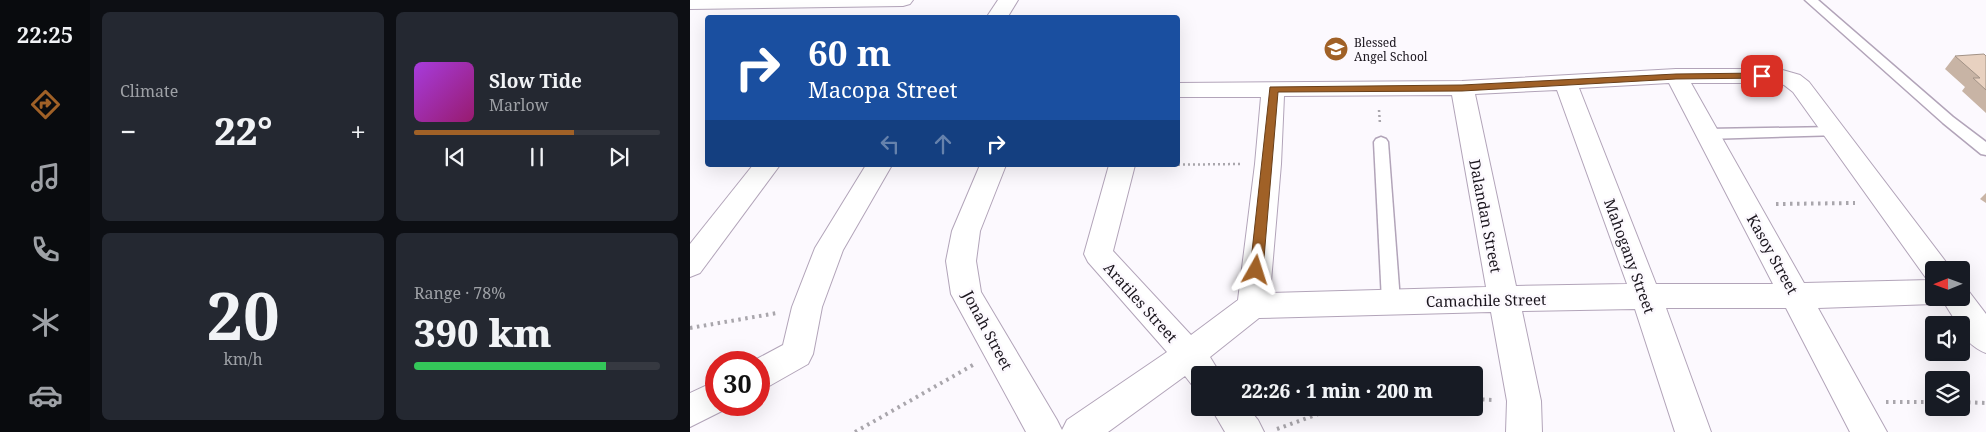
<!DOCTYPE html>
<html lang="en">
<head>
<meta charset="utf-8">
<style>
	body { margin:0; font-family:"Noto Serif",serif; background:#242831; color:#f1f3f6; height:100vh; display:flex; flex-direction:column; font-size:19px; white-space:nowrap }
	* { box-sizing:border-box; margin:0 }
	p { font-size:16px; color:#9ea1a6 }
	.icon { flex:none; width:28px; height:28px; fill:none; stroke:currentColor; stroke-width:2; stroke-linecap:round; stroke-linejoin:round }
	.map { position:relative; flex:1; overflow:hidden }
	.sheet { display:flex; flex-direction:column; gap:12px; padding:12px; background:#0d0f14; width:600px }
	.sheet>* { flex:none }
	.top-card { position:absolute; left:15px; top:15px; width:475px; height:152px; border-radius:5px; box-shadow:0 5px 20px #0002; background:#1a4fa0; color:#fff; overflow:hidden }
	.needle { width:32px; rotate:269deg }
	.fabs { position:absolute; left:1235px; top:261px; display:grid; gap:10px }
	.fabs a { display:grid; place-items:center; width:45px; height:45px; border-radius:5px; background:#171b24; box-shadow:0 5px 20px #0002; font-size:25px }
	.speed { position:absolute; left:15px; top:351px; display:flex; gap:10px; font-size:25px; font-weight:700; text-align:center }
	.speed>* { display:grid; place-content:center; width:65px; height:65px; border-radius:50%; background:#171b24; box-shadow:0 5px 20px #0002; line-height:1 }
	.speed .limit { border:8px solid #d22; background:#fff; color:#111 }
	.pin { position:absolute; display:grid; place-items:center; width:42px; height:42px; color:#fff; margin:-21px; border-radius:10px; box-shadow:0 2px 8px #0006 }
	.me { position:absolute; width:55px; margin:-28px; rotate:6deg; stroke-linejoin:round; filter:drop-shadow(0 0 4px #0008) }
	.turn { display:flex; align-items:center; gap:18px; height:105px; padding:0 20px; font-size:22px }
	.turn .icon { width:65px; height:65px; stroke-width:2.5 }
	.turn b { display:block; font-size:35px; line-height:42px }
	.lanes { display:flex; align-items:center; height:48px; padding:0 20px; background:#0003; justify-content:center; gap:25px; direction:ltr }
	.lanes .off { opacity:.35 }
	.big { font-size:38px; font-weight:800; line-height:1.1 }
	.sheet .card { flex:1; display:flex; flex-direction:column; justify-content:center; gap:8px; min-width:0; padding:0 18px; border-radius:8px; background:#242831 }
	.sheet .dial { align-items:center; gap:0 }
	.dial b { font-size:65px; line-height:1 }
	.song { display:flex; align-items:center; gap:15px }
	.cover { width:60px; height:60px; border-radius:8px; background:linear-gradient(135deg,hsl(280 70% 55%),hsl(320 70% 35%)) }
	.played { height:5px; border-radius:2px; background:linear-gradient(90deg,#a06127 65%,#363941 65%) }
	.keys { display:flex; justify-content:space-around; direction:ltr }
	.heat { display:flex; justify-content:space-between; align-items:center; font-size:28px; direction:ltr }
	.charge { height:8px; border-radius:4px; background:linear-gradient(90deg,#34c759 78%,#363941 0) }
	.sheet .tiles { flex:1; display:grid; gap:12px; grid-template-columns:repeat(2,1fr) }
	.trip { position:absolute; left:501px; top:366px; width:292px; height:50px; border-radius:5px; background:#171b24; box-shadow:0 5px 20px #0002; font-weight:800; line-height:50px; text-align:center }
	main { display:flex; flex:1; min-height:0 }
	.tabs { display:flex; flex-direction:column; width:90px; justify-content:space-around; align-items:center; background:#090b0e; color:#9ea1a6 }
	.tabs .icon { width:35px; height:35px }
	.tabs .selected { color:#a06127 }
	.tabs b { font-size:22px; color:#f1f3f6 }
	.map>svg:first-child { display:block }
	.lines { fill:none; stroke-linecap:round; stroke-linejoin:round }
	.service-casing { stroke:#b2a4b9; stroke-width:3 }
	.minor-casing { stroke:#b2a4b9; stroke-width:2 }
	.tertiary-casing { stroke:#b2a4b9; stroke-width:2 }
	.secondary-casing { stroke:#b2a4b9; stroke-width:2 }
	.path-far1 { stroke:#a9a6ac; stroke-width:2.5; stroke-dasharray:2 3; stroke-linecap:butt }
	.path { stroke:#a9a6ac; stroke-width:4; stroke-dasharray:2.5 4.5; stroke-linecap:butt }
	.service { fill:#fff; fill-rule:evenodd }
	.minor { fill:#fff; fill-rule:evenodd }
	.tertiary { fill:#fff; fill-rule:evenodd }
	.secondary { fill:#fff; fill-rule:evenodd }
	.wall { fill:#c8b4a5 }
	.building { fill:#e8d1c0; stroke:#a29286 }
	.route { fill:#a06127; stroke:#683f19 }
	.labels { text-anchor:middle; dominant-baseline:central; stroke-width:5; stroke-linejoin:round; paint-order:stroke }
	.far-poi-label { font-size:12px; fill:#1a151d; stroke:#fcf9fe; text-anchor:start }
	.street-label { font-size:15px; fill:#1a151d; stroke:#fcf9fe }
</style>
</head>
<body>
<main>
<nav class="tabs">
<b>22:25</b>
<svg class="icon selected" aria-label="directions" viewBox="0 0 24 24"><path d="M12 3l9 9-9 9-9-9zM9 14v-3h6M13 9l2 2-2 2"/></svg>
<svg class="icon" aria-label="music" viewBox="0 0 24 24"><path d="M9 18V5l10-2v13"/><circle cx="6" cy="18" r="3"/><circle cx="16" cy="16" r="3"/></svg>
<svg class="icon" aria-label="phone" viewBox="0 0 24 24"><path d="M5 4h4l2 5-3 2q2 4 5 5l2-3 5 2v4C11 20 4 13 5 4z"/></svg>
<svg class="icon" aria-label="climate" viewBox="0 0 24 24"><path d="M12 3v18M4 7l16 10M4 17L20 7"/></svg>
<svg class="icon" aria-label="car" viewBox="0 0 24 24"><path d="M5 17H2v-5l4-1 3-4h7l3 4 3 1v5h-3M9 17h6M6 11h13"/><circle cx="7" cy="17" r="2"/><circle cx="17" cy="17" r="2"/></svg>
</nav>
<section class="sheet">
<div class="tiles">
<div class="card"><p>Climate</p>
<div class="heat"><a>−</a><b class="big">22°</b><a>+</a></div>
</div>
<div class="card">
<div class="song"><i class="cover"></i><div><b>Slow Tide</b><p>Marlow</p></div></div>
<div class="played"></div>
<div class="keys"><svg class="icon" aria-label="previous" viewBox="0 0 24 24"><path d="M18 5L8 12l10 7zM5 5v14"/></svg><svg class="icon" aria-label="pause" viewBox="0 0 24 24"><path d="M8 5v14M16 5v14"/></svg><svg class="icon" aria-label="next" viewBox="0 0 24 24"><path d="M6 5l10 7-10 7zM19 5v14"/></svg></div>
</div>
<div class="card dial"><b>20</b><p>km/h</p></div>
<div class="card"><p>Range · 78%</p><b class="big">390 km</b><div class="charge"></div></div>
</div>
</section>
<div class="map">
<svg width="1296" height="432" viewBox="0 0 1296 432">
	<rect width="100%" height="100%" fill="#fcf9fe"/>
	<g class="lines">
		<defs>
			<g id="service">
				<path d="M1115,0H1128L1263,117L1296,142V155L1291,154L1253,123Z"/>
				<path d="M1145,127L1150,129L1152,132L1150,135L1017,139L1012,137L1010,134L1012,131L1017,129Z"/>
				<path d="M691,137L696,139L698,142L710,301L707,306L701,308L695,306L692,301L684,142L686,139Z"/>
			</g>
			<g id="minor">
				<path d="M986,69H1089L1110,75L1119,82L1256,262L1261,270H1244V298H1271V287L1277,289L1296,314V353C1285,349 1271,338 1271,325H1268L1253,301L1244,304L1128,308L1197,432H1160L1096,308H976L1021,432H985L945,309L832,311L851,401L852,432H816L817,401L801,312L569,318L520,357L531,375H510V388L502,385L495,376L418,432H371L377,420L477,352L398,262L394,254L419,165H445L423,251L501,335L548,300L565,164L571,97H488V83L772,81ZM979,83L1083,284H966L889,88ZM1001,83H1087L1094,85L1103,92L1236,278L1240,280L1114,283ZM867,90L937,284L826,286L785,94ZM762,95L796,287L580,293L591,164L594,96Z"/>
				<path d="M63,165H90L10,273L0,277V244Z"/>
				<path d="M176,165H202L153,250L132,307L123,354L118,364L81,385L69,390V362H61L93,345L102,307L125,248Z"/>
				<path d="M26,381V405H39L38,408L0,427V393Z"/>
				<path d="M521,408H558L568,420L574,432H535Z"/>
			</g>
			<g id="tertiary">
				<path d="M308,0H328L317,18H296Z"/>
				<path d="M290,165H316L290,231L286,261L291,292L367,420L373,432H336L261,294L256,261L262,231Z"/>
			</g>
			<path id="secondary" d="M0,0H223L220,4L213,6L0,9Z"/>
		</defs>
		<!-- service casing -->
		<use href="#service" class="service-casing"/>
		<!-- minor casing -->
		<use href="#minor" class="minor-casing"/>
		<!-- tertiary casing -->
		<use href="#tertiary" class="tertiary-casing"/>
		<!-- secondary casing -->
		<use href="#secondary" class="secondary-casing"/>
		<!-- path-far1 -->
		<g class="path-far1">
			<path d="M689,110L690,124"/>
			<path d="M458,165L551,164"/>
		</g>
		<!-- path -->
		<g class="path">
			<path d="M1086,204L1165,203"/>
			<path d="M0,328L87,313"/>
			<path d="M785,399L803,400"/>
			<path d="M1196,402H1244"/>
			<path d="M1271,402L1296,403"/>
			<path d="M587,429L645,408"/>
			<path d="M165,432L283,365"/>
		</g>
		<!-- service -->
		<use href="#service" class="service"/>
		<!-- minor -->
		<use href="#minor" class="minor"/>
		<!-- tertiary -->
		<use href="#tertiary" class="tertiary"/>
		<!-- secondary -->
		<use href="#secondary" class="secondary"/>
	</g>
	<!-- wall -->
	<g class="wall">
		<path d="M1265,56H1296V113L1272,91L1275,87L1255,69Z"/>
		<path d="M1296,193V203L1290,199Z"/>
	</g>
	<!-- building -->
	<path class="building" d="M1294,54L1296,56V90L1283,78H1290L1265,56Z"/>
	<!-- route -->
	<path class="route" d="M1072,73L1077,76L1075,78L986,79L772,91L588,92L573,270L571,274H562L560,270L580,87L772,85L986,74Z"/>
	<!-- icons -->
	<defs>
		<symbol id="school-disc" viewBox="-11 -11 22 22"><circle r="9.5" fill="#a06127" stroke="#fcf9fe"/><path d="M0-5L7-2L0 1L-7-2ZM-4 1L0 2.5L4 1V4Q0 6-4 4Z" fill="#fff"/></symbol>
	</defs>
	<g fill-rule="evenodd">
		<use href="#school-disc" x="632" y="35" width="28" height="28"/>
	</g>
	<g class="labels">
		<!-- far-poi labels -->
		<g class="far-poi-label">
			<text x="664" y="42">Blessed<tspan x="664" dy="14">Angel School</tspan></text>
		</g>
		<!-- street labels -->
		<g class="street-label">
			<text transform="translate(796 216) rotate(79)">Dalandan Street</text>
			<text transform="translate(1083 254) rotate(61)">Kasoy Street</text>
			<text transform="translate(940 256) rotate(70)">Mahogany Street</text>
			<text transform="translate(796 300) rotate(-1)">Camachile Street</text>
			<text transform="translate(451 302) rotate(48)">Aratiles Street</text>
			<text transform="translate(298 330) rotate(62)">Jonah Street</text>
		</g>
	</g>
</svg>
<div class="fabs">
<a><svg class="needle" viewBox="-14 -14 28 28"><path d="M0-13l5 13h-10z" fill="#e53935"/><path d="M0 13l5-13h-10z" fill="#9ea1a6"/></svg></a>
<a><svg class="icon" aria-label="sound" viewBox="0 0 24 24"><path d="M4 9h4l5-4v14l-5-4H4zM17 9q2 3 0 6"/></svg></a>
<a><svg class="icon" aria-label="layers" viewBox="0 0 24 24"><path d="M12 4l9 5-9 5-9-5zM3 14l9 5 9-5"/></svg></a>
</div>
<div class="speed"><div class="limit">30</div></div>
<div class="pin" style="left:1072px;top:76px;background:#d93025"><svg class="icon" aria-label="arrive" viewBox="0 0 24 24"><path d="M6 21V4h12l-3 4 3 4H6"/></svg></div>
<svg class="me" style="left:566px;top:270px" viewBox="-20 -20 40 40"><path d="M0-17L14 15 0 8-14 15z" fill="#a06127" stroke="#fff" stroke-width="4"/></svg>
<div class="trip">22:26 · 1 min · 200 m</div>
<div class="top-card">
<div class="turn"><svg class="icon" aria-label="right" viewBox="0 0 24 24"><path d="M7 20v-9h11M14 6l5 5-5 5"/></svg><div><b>60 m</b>Macopa Street</div></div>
<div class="lanes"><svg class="icon off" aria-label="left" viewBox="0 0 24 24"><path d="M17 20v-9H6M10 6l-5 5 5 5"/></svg><svg class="icon off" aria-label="ahead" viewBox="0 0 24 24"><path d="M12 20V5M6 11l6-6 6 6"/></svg><svg class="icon" aria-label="right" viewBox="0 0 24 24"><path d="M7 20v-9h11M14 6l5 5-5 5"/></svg></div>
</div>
</div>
</main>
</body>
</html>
